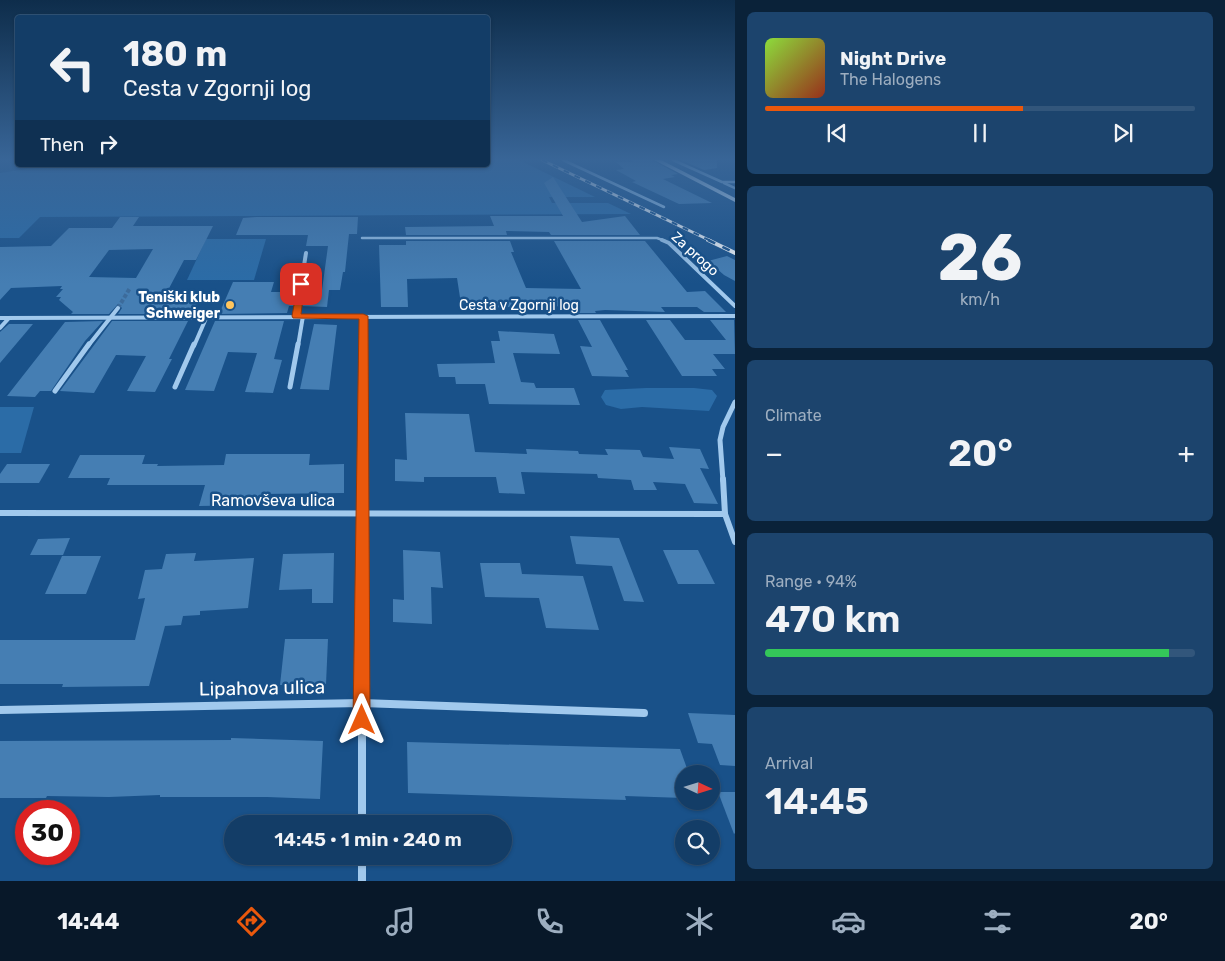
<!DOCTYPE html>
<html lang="en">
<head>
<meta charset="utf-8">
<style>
	body { margin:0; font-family:Rubik,sans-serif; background:#1c446d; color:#f1f3f6; height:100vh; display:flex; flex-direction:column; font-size:19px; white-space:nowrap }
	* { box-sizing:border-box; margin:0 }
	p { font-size:16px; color:#9daec0 }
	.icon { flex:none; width:28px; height:28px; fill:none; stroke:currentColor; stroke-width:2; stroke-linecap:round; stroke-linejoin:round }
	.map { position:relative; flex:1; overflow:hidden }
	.details { display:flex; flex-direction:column; gap:12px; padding:12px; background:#0a2239; width:490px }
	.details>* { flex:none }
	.top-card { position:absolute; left:15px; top:15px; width:475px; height:152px; border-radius:5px; box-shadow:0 1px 4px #0004,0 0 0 1px #32567b; background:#133d67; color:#f1f3f6; overflow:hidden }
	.needle { width:32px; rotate:94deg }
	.tools { position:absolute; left:675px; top:765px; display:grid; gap:10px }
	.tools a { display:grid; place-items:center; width:45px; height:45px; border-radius:50%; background:#133d67; box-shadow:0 1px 4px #0004,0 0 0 1px #32567b; font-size:25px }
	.speed { position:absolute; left:15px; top:800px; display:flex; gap:10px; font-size:25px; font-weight:700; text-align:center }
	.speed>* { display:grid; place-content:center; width:65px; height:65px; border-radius:50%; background:#133d67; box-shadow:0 1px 4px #0004,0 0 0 1px #32567b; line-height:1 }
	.speed .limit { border:8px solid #d22; background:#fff; color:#111 }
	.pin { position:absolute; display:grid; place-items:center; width:42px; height:42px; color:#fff; margin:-21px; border-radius:10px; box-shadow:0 2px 8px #0006 }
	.me { position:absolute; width:55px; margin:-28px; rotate:0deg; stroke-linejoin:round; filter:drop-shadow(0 0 4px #0008) }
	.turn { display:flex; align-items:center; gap:18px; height:105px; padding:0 25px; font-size:22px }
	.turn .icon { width:65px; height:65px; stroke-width:2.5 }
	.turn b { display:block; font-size:35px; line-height:42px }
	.then { display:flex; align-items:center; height:48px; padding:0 25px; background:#0003; gap:10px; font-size:19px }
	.big { font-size:38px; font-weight:600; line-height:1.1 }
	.details .tile { flex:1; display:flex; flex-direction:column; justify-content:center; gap:8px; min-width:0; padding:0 18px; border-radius:8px; background:#1c446d }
	.details .dial { align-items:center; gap:0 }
	.dial b { font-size:65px; line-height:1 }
	.song { display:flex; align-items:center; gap:15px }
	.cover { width:60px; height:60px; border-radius:8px; background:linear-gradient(135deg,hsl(90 70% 55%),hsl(10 70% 35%)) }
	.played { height:5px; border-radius:2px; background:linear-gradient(90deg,#ea580c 60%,#32567b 60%) }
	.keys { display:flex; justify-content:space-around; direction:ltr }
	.heat { display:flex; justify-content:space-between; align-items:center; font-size:28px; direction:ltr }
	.charge { height:8px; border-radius:4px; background:linear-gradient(90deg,#34c759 94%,#32567b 0) }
	.trip { position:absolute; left:224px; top:815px; width:288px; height:50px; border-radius:25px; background:#133d67; box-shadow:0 1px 4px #0004,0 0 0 1px #32567b; font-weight:600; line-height:50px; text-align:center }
	.tabs { display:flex; height:80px; justify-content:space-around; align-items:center; background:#081829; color:#9daec0 }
	.tabs .icon { width:35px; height:35px }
	.tabs .selected { color:#ea580c }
	.tabs b { font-size:22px; color:#f1f3f6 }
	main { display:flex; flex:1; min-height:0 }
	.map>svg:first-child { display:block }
	.green { fill:#2b6ca7 }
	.building { fill:#457eb3; fill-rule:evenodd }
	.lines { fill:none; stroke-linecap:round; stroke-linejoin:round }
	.minor-tunnel { stroke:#3c6b9b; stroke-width:4; stroke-dasharray:4 2; stroke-linecap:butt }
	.minor-far4 { stroke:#a1c9ed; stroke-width:2.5 }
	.minor-far3 { stroke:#a1c9ed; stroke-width:4 }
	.minor-far2 { stroke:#a1c9ed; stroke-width:5 }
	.minor-far1 { stroke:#a1c9ed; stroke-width:6 }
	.minor { stroke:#a1c9ed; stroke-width:8 }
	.secondary { fill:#cee4f9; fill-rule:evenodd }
	.rail-far1-casing { stroke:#fff; stroke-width:3 }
	.rail-casing { stroke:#fff; stroke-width:4 }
	.rail-far1 { stroke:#195189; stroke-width:2; stroke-dasharray:6; stroke-linecap:butt }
	.rail { stroke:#195189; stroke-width:2.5; stroke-dasharray:8; stroke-linecap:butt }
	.route { fill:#ea580c; stroke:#983908 }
	.poi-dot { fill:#ffc55d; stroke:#195189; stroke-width:2 }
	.labels { text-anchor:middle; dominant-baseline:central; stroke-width:5; stroke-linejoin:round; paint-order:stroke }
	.far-street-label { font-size:14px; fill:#fff; stroke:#195189 }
	.far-poi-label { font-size:14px; font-weight:bold; fill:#fff; stroke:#195189; text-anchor:end }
	.street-label { font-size:16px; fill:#fff; stroke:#195189 }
	.near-street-label { font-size:19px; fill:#fff; stroke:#195189 }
</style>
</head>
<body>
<main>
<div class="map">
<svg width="735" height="881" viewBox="0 0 735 881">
	<rect width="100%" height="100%" fill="#195189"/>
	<!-- green -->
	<g class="green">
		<path d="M488,160H519L595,197H549L552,203H608L631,214L40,217L19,238H0V173L53,165H488Z"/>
		<path d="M206,239H266L254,280H187Z"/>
		<path d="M646,388H694L712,390L717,396L709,411L642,407L621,409L606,405L601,397L605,390Z"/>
		<path d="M0,407H34L21,453H0Z"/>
	</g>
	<!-- building -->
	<g class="building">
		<path d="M631,160H652L678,174L671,175L675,177L663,179L712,203L679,204L632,182L636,181L616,170L624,169L616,162H633Z"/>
		<path d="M681,160H717V168L704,170Z"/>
		<path d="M553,177L582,222L625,216L640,235H551L549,232L506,231L507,235H406L405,227L494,226L490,216H563L544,183Z"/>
		<path d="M120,217H139L133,226H213L196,260H184L166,294H202L191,314H118L122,308L118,304L109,314H71L73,312L59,300L61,297H56L63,289H60L62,286L11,288L0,300V247L51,246L69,228H112ZM153,249L136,278L89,277L109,250Z"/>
		<path d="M256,217H358L357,234H349L345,272H343L340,290H322L328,246H306L308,235H236L243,218Z"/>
		<path d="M406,241H510L514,252H511L526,288L581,289L554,241H645L687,292L705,291L726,312H704L697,307H661L665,312L605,310L595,311L596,313H575L572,307L550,306L472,308L471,304H461L457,278L407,279L408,307H381L379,245H406Z"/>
		<path d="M727,256L735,260V281L724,275L708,261Z"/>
		<path d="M233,282H274L271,292H296L294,306H289L287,313L219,314Z"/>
		<path d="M304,290H329L327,307L301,306Z"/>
		<path d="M578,320H600L628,370H625L629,377L592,376L580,346L592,347Z"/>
		<path d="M646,320H670L685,340H726L710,320H734L735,354H713L725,369H712L717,376H682Z"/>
		<path d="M103,321L85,341L51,391H40L35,397L7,396L65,322Z"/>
		<path d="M112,321H188L169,359H172L155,392L127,391L146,356L116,355L94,393L60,391Z"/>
		<path d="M215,321H284L274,359L282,360L273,393L245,392L257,353L228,352L214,391L185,390Z"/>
		<path d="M9,324H33L0,363V332Z"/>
		<path d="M314,324L337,325L329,390L300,389Z"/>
		<path d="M498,331L554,334L560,354L513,353L521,382L534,383L536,388H574L580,405L489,404L485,384H456L455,377H439L437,364L495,363L491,341H500Z"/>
		<path d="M405,413L469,414L475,452L527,454L526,449L578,451L579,454L608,455L605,449L640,450L643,457L674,459L669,447L700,449L709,469L700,468L718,504L694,503L685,484L653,482L657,490H634L631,480L598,478L597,474L521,472L525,494L499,493L496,477H424V482L395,481V459L407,460Z"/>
		<path d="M226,454H310L309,465L344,464V493L262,494L260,505L199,506L205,485H107L110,478H68L80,455H145L142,464H158L157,466L224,465Z"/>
		<path d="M7,464H50L39,483H0V474Z"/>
		<path d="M570,536L619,538L644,602L624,601L612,566L576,564Z"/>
		<path d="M70,538L63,555H30L38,539Z"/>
		<path d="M403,550L440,552L443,588L431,587L432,624L393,622V599L404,600Z"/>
		<path d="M663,550H698L715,584H678Z"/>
		<path d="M196,553L194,561L254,558L248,608L200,611V615L183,616L181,625L165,626L149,686L62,687L63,684H0V640H135L145,598L138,599L145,570L162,569L166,554Z"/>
		<path d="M334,553L333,603H312V589L279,590L283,554Z"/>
		<path d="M62,556H101L86,594H45Z"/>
		<path d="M480,563H520L522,574L583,576L599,630L546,628L539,598L485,597Z"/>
		<path d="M285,639H328L326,684L280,685Z"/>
		<path d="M688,713L735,715V766L720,765L712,744L698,743Z"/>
		<path d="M231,738L323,741L320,799L267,797H160V795L109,797L47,796L46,798H0V741L231,740Z"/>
		<path d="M407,742L680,749L689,774H684V798L625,796L626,800L408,793Z"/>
		<path d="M718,792H735V833L734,834Z"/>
	</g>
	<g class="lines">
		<!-- minor-tunnel -->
		<path class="minor-tunnel" d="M118,308L130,288"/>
		<!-- minor-far4 -->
		<g class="minor-far4">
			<path d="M563,160L664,207"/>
			<path d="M673,160L722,182H735"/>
			<path d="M724,183L735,188"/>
			<path d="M362,238H657L665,241"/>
		</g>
		<!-- minor-far3 -->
		<g class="minor-far3">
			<path d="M662,240L669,243L735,306"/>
			<path d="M296,316L306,253"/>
			<path d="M0,318L735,316"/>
			<path d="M0,328L9,318"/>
			<path d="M88,346L118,308"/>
			<path d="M194,346L207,316"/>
			<path d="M298,346L303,316"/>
			<path d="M363,346V316"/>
		</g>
		<!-- minor-far2 -->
		<g class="minor-far2">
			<path d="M175,387L194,344"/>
			<path d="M290,387L298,344"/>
			<path d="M55,391L89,344"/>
			<path d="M363,481V344"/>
			<path d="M723,481L720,440L723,427L735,402"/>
		</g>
		<!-- minor-far1 -->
		<g class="minor-far1">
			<path d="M723,479L725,514L735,542"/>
			<path d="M0,513L725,514"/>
			<path d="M362,655L363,479"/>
		</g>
		<!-- minor -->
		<g class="minor">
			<path d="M0,710L362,703L644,713"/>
			<path d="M362,824V654"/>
			<path d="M362,856V881"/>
		</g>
		<!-- secondary -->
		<path class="secondary" d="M654,160H661L735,198V202Z"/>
		<defs>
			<path id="rail-far1" d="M542,160L711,241"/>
			<path id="rail" d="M708,240L735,253"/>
		</defs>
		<!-- rail-far1 casing -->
		<use href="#rail-far1" class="rail-far1-casing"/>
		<!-- rail casing -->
		<use href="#rail" class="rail-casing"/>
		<!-- rail-far1 -->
		<use href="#rail-far1" class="rail-far1"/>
		<!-- rail -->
		<use href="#rail" class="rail"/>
	</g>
	<!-- sky -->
	<linearGradient id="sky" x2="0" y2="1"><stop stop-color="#0e2d4b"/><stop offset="0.56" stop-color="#386597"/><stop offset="1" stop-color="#386597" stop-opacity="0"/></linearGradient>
	<rect width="735" height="284" fill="url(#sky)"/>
	<!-- route -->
	<path class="route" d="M298,283L305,284L301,314H363L368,316L370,720L368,726L362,728L356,726L353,720L359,319L293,318L292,316Z"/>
	<!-- markers -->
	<circle class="poi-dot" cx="230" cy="305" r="5"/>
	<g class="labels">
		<!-- far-street labels -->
		<g class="far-street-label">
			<text transform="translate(695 254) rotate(42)">Za progo</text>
			<text x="519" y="305">Cesta v Zgornji log</text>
		</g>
		<!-- far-poi labels -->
		<g class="far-poi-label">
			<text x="220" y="297">Teniški klub<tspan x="220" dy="16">Schweiger</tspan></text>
		</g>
		<!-- street labels -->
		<g class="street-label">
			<text x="273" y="500">Ramovševa ulica</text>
		</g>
		<!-- near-street labels -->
		<g class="near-street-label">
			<text transform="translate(262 688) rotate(-1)">Lipahova ulica</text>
		</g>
	</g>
</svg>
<div class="tools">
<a><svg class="needle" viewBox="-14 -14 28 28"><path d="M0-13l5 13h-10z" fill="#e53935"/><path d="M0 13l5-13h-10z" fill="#9daec0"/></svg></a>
<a><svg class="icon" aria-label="search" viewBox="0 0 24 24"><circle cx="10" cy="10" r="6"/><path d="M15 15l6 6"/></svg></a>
</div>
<div class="speed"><div class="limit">30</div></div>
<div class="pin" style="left:301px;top:284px;background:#d93025"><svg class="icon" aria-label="arrive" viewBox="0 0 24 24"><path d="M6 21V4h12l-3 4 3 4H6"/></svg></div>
<svg class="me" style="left:362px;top:720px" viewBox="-20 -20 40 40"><path d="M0-17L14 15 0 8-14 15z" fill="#ea580c" stroke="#fff" stroke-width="4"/></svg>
<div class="trip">14:45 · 1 min · 240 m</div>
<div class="top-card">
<div class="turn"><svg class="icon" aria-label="left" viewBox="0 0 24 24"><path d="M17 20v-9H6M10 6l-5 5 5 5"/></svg><div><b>180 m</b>Cesta v Zgornji log</div></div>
<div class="then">Then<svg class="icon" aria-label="right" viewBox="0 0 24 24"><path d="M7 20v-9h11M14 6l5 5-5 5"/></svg></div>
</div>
</div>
<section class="details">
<div class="tile">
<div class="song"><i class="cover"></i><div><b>Night Drive</b><p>The Halogens</p></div></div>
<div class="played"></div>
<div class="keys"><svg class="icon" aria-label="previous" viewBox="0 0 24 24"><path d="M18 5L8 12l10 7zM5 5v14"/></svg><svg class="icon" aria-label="pause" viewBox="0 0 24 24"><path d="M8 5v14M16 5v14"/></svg><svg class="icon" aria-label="next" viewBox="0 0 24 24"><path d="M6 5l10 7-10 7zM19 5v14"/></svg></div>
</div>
<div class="tile dial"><b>26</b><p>km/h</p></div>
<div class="tile"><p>Climate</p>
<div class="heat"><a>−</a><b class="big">20°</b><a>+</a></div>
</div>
<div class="tile"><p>Range · 94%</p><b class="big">470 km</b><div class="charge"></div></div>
<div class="tile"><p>Arrival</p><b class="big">14:45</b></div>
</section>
</main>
<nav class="tabs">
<b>14:44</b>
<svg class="icon selected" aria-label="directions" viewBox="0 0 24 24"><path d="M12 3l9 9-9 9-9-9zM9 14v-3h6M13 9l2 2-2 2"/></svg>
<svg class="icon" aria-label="music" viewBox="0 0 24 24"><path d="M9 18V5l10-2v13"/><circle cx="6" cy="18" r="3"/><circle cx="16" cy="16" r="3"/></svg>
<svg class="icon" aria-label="phone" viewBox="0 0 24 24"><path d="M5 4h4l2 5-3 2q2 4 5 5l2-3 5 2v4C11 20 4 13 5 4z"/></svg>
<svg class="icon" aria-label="climate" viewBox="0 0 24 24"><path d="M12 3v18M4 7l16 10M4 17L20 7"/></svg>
<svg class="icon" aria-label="car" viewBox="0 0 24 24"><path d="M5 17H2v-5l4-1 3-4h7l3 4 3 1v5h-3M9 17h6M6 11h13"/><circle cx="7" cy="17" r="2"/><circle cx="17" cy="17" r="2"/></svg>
<svg class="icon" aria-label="filters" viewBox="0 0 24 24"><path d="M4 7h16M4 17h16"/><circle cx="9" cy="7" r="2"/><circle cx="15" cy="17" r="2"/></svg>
<b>20°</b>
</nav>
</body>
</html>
